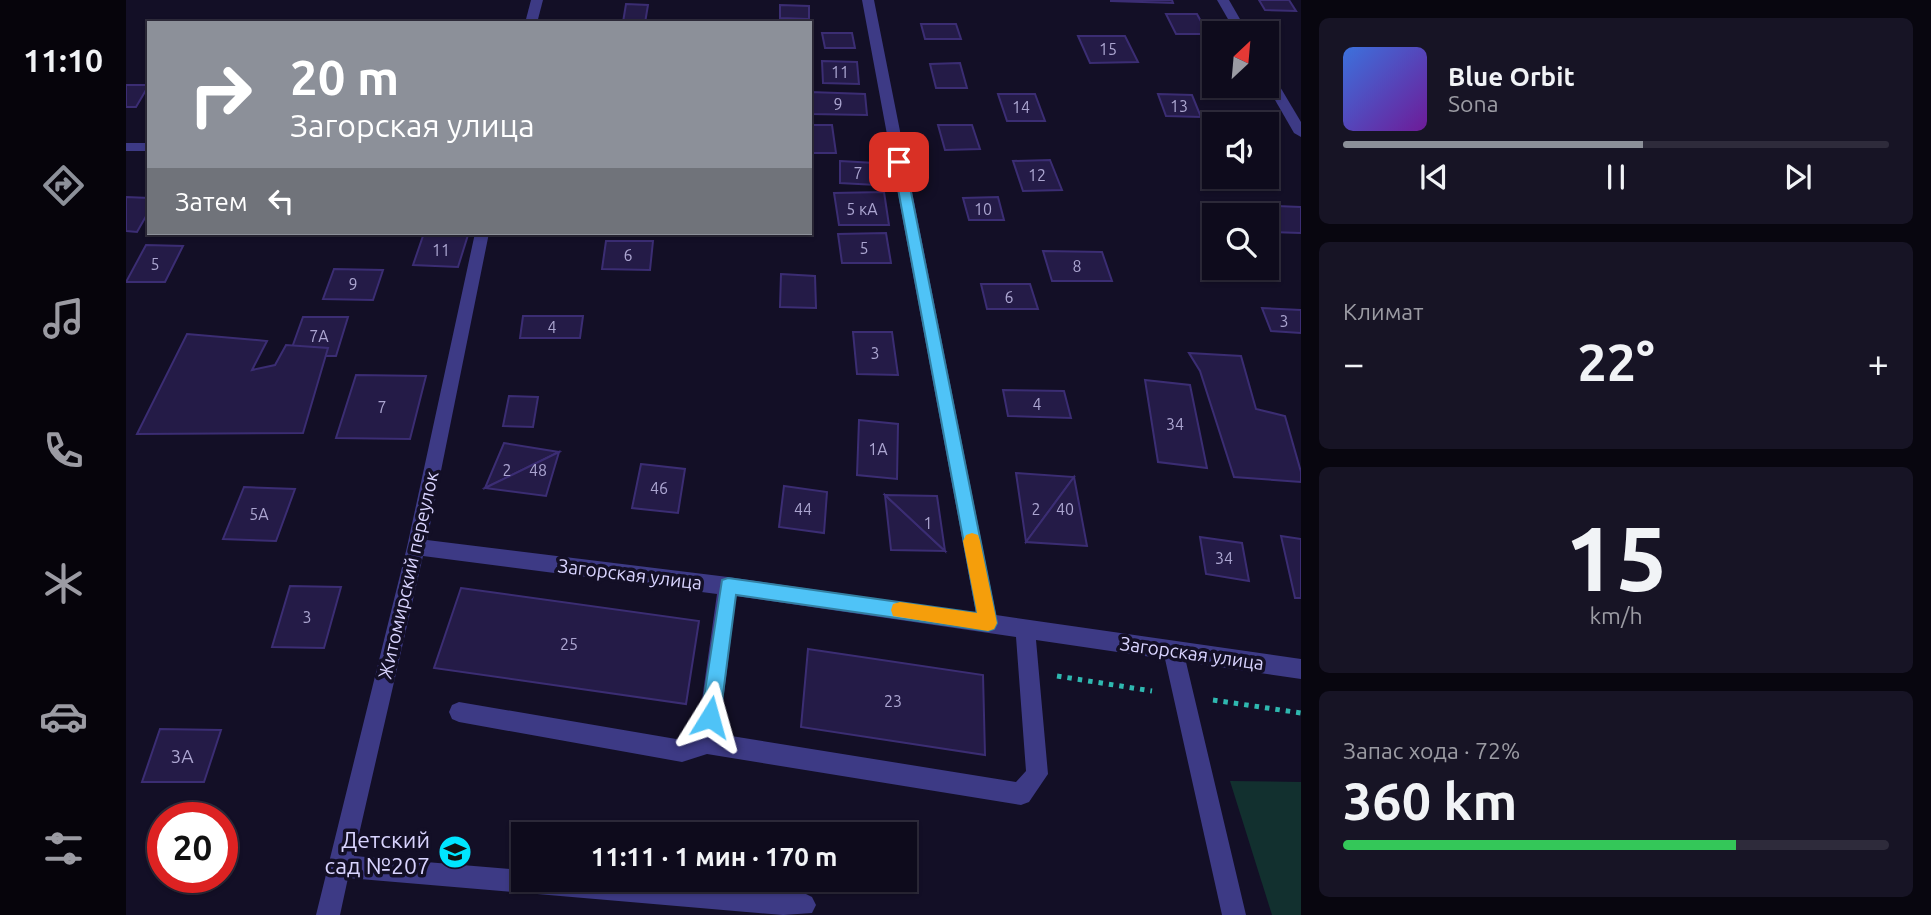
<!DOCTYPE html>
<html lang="ru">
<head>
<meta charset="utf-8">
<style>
	body { margin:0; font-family:Ubuntu,sans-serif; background:#171425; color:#f1f3f6; height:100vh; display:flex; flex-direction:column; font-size:26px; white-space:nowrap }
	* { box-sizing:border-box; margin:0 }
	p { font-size:23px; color:#9b9ba3 }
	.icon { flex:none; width:38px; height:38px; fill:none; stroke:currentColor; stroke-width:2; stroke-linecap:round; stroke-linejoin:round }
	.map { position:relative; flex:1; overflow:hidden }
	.drawer { display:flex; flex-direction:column; gap:18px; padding:18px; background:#08060f; width:630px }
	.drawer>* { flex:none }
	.banner { position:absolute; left:21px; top:21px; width:665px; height:214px; border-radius:0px; box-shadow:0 2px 5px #0004,0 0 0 2px #2e2b3b; background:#8c9099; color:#fff; overflow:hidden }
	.needle { width:46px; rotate:26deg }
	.fabs { position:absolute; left:1076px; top:21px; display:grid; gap:14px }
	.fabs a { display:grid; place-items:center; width:77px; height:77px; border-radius:0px; background:#0e0b1c; box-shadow:0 2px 5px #0004,0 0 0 2px #2e2b3b; font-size:35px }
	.speed { position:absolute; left:21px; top:802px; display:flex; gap:14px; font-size:35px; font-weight:700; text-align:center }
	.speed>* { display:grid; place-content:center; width:91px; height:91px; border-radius:50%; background:#0e0b1c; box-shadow:0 2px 5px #0004,0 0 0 2px #2e2b3b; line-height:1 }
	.speed .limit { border:10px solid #d22; background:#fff; color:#111 }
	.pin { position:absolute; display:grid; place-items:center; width:60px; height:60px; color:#fff; margin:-30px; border-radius:14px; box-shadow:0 4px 10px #0006 }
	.me { position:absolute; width:77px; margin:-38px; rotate:8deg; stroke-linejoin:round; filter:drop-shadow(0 0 5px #0008) }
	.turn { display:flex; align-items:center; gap:24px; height:147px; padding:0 28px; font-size:32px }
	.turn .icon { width:91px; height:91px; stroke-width:2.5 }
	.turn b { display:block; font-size:49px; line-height:60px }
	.then { display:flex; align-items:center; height:66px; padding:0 28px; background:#0003; gap:14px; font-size:26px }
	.big { font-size:52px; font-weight:700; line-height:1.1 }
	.drawer .widget { flex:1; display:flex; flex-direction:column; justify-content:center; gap:10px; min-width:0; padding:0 24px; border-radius:10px; background:#171425 }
	.drawer .dial { align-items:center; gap:0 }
	.dial b { font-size:91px; line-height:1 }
	.song { display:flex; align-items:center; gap:21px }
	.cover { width:84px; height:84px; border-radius:10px; background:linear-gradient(135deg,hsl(220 70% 55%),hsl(280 70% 35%)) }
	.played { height:7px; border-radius:4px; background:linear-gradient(90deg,#8c9099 55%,#2e2b3b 55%) }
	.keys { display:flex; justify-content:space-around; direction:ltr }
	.heat { display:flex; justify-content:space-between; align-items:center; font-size:38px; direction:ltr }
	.charge { height:10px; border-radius:5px; background:linear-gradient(90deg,#34c759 72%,#2e2b3b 0) }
	.trip { position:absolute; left:385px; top:822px; width:406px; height:70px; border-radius:0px; background:#0e0b1c; box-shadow:0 2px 5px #0004,0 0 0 2px #2e2b3b; font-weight:700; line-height:70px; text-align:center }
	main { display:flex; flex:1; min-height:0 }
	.dock { display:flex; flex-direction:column; width:126px; justify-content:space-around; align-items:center; background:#06040b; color:#9b9ba3 }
	.dock .icon { width:49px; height:49px }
	.dock .current { color:#8c9099 }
	.dock b { font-size:32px; color:#f1f3f6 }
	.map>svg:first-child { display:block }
	.green { fill:#12302f }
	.building { fill:#241b47; stroke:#3b2d73; stroke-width:2 }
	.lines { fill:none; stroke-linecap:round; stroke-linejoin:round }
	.path { stroke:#2fb8b0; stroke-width:5; stroke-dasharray:4.5 6; stroke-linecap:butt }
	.minor { fill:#3d3a85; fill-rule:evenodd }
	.route { fill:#4fc3f7; stroke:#337fa1; stroke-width:2 }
	.slow { fill:#f59e0b }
	.labels { text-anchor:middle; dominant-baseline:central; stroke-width:7; stroke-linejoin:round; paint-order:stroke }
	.number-label { font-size:16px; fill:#aca6d1 }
	.street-label { font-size:19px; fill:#d9d4ff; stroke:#130f26 }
	.near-number-label { font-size:19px; fill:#aca6d1 }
	.near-poi-label { font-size:23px; fill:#d9d4ff; stroke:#130f26; text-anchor:end }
</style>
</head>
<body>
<main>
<nav class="dock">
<b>11:10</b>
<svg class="icon current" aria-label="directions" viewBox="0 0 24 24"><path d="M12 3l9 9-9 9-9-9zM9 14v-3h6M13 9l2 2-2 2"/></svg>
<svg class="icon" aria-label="music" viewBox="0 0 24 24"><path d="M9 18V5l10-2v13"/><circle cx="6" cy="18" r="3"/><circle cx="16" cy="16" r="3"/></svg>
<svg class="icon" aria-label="phone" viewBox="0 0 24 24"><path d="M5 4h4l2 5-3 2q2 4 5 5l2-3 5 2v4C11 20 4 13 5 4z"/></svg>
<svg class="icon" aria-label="climate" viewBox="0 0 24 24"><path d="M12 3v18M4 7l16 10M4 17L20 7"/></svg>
<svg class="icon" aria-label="car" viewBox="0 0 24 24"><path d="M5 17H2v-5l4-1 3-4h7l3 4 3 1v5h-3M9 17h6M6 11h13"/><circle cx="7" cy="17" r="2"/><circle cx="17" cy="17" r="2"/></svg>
<svg class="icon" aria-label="filters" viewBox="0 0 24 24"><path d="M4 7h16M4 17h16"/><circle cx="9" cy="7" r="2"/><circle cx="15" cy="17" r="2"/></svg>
</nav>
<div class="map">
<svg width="1175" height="915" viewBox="0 0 1175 915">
	<rect width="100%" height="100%" fill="#130f26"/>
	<!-- green -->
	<path class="green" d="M1104,781L1175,782V915H1146Z"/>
	<!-- building -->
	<g class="building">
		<path d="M985,0H1046L1047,3L985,1Z"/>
		<path d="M1133,0H1163L1170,11L1139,10Z"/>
		<path d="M500,4L522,5L519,23L497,22Z"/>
		<path d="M654,5L683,6V19L654,18Z"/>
		<path d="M1040,14H1071L1082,34H1050Z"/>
		<path d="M795,24H830L835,39H799Z"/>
		<path d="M696,33H726L729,48H699Z"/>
		<path d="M952,36H999L1012,62L964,63Z"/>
		<path d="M696,61L731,62L733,84L697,83Z"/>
		<path d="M834,63L841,88H810L804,64Z"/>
		<path d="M0,85H23L10,107H0Z"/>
		<path d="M684,92L739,94L741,115L684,114Z"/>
		<path d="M872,94H909L919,121H881Z"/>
		<path d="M1032,94L1066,95L1075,117L1040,116Z"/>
		<path d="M684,125H706L710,153H684Z"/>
		<path d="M812,125H846L854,149L819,150Z"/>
		<path d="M1141,130L1152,151H1141Z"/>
		<path d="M924,160L936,190L897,191L887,161Z"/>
		<path d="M714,161L749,163L750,185L714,183Z"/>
		<path d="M1083,167H1088V177H1122L1129,190H1095Z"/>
		<path d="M758,192L763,225H713L708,193Z"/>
		<path d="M0,197L23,198V211L11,232L0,231Z"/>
		<path d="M872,197L878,220H843L837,198Z"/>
		<path d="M1129,205L1175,207V233L1142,232L1141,215H1134Z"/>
		<path d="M298,233L342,235L332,267L287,265Z"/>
		<path d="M760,233L765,263H716L712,234Z"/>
		<path d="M480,241H527L524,270L476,269Z"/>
		<path d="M20,245L57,246L39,282H0Z"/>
		<path d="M917,251L976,252L986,281H926Z"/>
		<path d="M208,269L257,270L247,300L197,299Z"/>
		<path d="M655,274L689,276L690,308L654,307Z"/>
		<path d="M855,284H904L912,309H861Z"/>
		<path d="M1136,308L1175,310V333L1145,331Z"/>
		<path d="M397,316H457L454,338H394Z"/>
		<path d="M177,317H222L210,356H163Z"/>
		<path d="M727,332H766L772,375L731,374Z"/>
		<path d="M61,334L141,341L126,370L149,365L160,345L202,348L177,433L11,434Z"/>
		<path d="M1063,353L1115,356L1130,409L1159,416L1175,472V482L1108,477L1074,371Z"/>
		<path d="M230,375L300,376L284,439L210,438Z"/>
		<path d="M1019,380L1064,385L1081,468L1032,462Z"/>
		<path d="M877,390L938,391L945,418L882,416Z"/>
		<path d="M383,396L412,397L407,427L377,426Z"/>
		<path d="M733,420L772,424L771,479L731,475Z"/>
		<path d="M378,443L433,452L359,488Z"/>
		<path d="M433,452L420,496L359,488Z"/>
		<path d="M515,464L559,469L552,513L506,508Z"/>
		<path d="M890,473L948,477L900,542Z"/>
		<path d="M948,477L961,546L900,542Z"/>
		<path d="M658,486L701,492L698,533L653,527Z"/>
		<path d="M118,487L169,489L150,541L97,539Z"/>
		<path d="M759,495L819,551L765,550Z"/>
		<path d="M759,495L811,496L819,551Z"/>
		<path d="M1155,536L1175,539V598H1169Z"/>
		<path d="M1074,537L1116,543L1123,581L1080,574Z"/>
		<path d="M164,586L215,587L198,648L146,647Z"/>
		<path d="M335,588L573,621L560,704L308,668Z"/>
		<path d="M682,649L857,675L859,755L675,727Z"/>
		<path d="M34,729L95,730L78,782H16Z"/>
	</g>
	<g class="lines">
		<!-- path -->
		<g class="path">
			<path d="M931,676L1026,691"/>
			<path d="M1087,700L1175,713"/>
		</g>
		<!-- minor -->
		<g class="minor">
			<path d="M405,0H417L411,23H399Z"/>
			<path d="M736,0H748L870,615L1175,659V679L1060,662L1120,915H1096L1039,659L910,640L922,774L903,802L895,805L581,754L556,762L333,722L326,719L323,712L326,705L333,702L556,740L571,735L591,594L297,556L228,856L397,870V880H523L678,893L686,897L690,905L686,913L657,915L222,878L214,915H190L281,547L349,233H363L301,540L602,577L850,613ZM610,596L890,637L900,771L890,782L593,734Z"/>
			<path d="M1091,0H1103L1122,33H1110Z"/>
			<path d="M1141,71L1147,75L1175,122V137L1168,133L1141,86Z"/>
			<rect x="0" y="143" width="23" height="8"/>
		</g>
	</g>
	<!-- route -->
	<path class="route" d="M773,158L779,162L871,623L868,629L862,631L610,595L594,717L591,724L584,727L578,724L575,717L596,580L602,578L851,613L767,162Z"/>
	<!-- slow -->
	<path class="slow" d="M846,533L852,535L854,541L871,623L868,629L862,631L767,616L765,610L767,604L774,602L851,613L837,541L840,535Z"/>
	<!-- icons -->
	<defs>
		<symbol id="school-disc" viewBox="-11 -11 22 22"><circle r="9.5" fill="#00e5ff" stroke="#130f26"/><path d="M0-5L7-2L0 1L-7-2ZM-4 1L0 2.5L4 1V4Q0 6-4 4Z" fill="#111"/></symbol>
	</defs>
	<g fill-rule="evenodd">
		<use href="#school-disc" x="310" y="833" width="38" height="38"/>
	</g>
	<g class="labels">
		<!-- number labels -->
		<g class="number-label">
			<text x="982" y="49">15</text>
			<text x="714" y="72">11</text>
			<text x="712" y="104">9</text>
			<text x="1053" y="106">13</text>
			<text x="895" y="107">14</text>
			<text x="732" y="173">7</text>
			<text x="911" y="175">12</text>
			<text x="736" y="209">5 кА</text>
			<text x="857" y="209">10</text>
			<text x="738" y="248">5</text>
			<text x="315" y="250">11</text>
			<text x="502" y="255">6</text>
			<text x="29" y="264">5</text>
			<text x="951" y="266">8</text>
			<text x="227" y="284">9</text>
			<text x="883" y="297">6</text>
			<text x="1158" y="321">3</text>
			<text x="426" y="327">4</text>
			<text x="193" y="336">7А</text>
			<text x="749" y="353">3</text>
			<text x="911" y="404">4</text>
			<text x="256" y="407">7</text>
			<text x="1049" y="424">34</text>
			<text x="752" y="449">1А</text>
			<text x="381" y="470">2</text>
			<text x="412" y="470">48</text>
			<text x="533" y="488">46</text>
			<text x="677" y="509">44</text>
			<text x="910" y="509">2</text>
			<text x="939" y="509">40</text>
			<text x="133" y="514">5А</text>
			<text x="802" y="523">1</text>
			<text x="1098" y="558">34</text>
			<text x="181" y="617">3</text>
			<text x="443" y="644">25</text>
			<text x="767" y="701">23</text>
		</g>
		<!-- street labels -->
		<g class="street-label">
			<text transform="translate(504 574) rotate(7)">Загорская улица</text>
			<text transform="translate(282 575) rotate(-77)">Житомирский переулок</text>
			<text transform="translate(1066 653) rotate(8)">Загорская улица</text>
		</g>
		<!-- near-number labels -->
		<g class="near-number-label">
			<text x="56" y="756">3А</text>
		</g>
		<!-- near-poi labels -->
		<g class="near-poi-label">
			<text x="304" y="839">Детский<tspan x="304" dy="26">сад №207</tspan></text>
		</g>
	</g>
</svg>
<div class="fabs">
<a><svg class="needle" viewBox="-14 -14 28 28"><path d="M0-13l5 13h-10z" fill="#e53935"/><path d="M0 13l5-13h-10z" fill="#9b9ba3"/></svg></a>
<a><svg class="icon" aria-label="sound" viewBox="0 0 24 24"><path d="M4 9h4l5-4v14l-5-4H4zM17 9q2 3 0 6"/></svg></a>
<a><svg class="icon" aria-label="search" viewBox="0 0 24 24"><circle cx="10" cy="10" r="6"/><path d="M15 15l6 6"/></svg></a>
</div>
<div class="speed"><div class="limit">20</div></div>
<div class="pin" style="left:773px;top:162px;background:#d93025"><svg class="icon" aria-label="arrive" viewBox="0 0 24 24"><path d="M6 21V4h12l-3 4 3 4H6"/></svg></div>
<svg class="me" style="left:584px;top:717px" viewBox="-20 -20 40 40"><path d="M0-17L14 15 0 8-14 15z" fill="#4fc3f7" stroke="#fff" stroke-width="4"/></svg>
<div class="trip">11:11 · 1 мин · 170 m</div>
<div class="banner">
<div class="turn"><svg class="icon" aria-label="right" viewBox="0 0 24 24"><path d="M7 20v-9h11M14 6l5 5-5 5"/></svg><div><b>20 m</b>Загорская улица</div></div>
<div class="then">Затем<svg class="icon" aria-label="left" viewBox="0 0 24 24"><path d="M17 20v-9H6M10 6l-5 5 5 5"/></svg></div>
</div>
</div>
<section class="drawer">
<div class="widget">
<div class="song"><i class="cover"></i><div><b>Blue Orbit</b><p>Sona</p></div></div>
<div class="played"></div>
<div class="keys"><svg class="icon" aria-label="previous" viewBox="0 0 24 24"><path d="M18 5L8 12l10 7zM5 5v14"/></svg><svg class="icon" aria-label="pause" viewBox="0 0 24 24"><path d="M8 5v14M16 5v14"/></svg><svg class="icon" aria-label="next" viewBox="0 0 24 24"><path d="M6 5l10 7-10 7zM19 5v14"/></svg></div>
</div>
<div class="widget"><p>Климат</p>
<div class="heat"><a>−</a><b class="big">22°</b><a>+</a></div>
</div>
<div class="widget dial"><b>15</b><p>km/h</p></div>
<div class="widget"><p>Запас хода · 72%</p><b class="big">360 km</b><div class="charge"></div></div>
</section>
</main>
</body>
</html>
